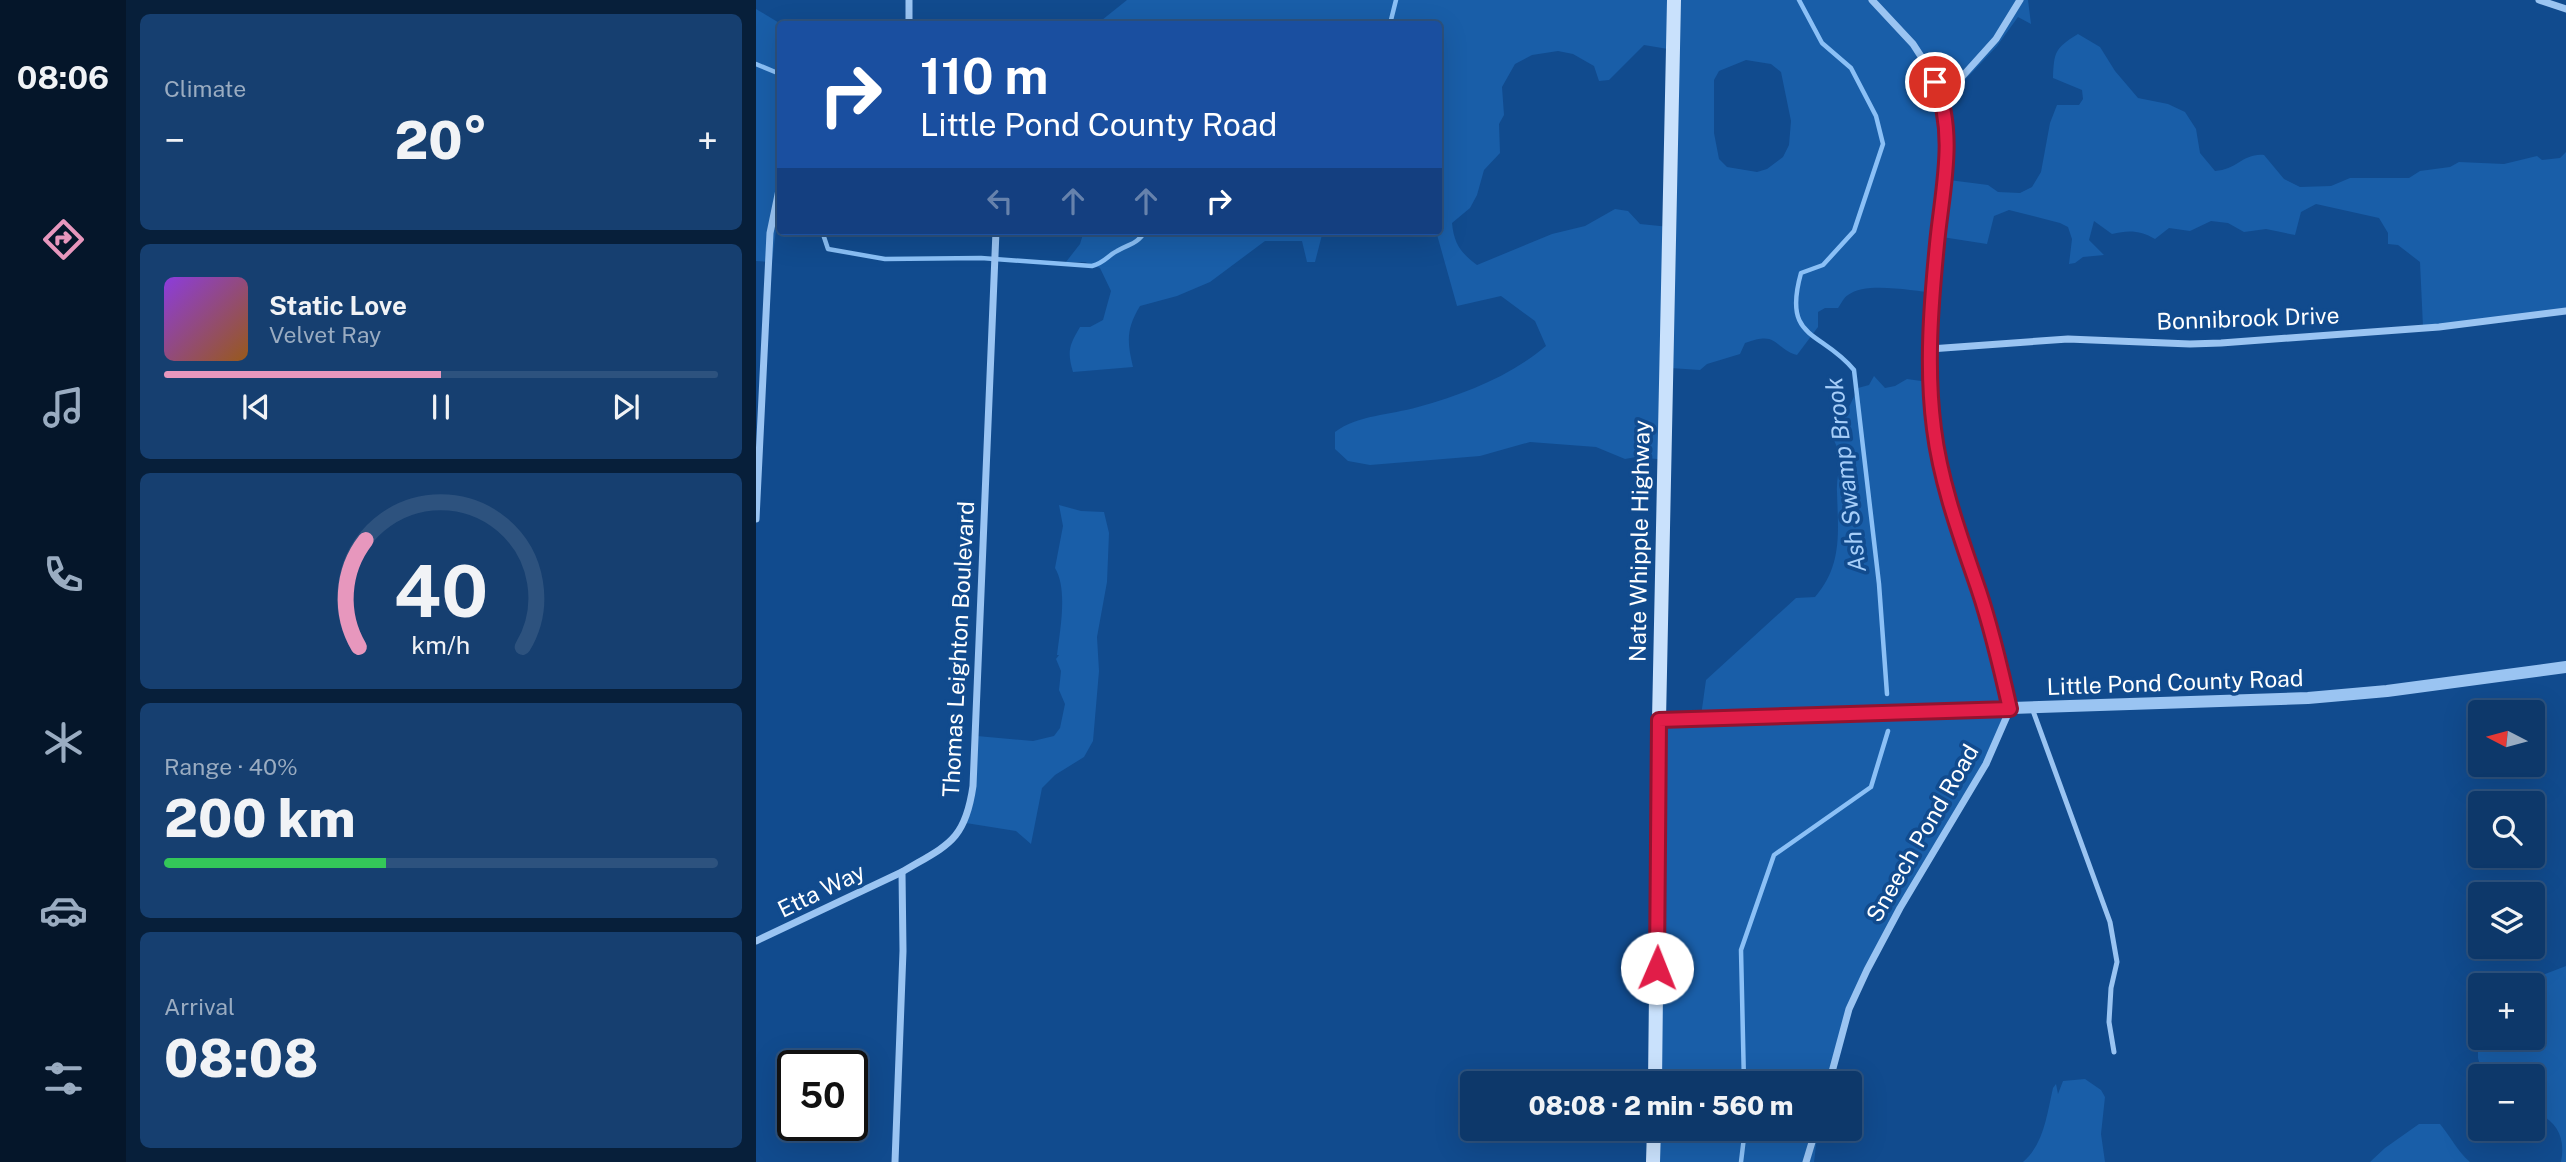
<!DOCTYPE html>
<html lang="en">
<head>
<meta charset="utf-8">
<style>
	body { margin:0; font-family:"Public Sans",sans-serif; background:#163f70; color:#f1f3f6; height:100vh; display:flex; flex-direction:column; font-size:26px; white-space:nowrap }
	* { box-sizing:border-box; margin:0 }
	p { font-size:23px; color:#9aacc1 }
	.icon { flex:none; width:38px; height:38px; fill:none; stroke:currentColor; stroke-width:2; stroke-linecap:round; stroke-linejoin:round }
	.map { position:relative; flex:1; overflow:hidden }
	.side { display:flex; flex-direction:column; gap:14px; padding:14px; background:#071f3a; width:630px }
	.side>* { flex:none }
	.banner { position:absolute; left:21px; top:21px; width:665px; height:214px; border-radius:7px; box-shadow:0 7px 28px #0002,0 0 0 2px #2d527e; background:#1a4fa0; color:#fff; overflow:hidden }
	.needle { width:46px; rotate:276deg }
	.buttons { position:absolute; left:1712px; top:700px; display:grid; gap:14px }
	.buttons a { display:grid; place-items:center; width:77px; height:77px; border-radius:7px; background:#0d386a; box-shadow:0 7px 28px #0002,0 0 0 2px #2d527e; font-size:35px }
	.speed { position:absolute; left:21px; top:1050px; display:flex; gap:14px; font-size:35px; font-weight:700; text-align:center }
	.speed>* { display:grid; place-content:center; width:91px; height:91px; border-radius:50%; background:#0d386a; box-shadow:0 7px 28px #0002,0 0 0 2px #2d527e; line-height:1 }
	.speed .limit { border:4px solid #111; border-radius:10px; background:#fff; color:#111 }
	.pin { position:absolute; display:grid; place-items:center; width:60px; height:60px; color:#fff; margin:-30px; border:4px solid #fff; border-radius:50%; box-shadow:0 2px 7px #0007 }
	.me { position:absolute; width:77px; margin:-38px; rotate:1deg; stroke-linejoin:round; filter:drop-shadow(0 0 5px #0008) }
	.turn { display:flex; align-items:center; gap:24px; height:147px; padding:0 28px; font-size:32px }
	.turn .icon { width:91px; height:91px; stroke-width:2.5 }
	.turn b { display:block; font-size:49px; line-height:60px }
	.lanes { display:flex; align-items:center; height:66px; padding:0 28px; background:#0003; justify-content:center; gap:35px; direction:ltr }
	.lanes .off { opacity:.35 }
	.big { font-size:52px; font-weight:800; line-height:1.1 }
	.side .card { flex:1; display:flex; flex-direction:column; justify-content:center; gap:10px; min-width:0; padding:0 24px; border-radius:10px; background:#163f70 }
	.side .dial { align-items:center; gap:0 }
	.dial svg { height:182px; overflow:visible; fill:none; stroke:#2d527e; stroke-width:7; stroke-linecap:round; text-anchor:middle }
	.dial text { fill:#f1f3f6; stroke:none }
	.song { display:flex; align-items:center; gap:21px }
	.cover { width:84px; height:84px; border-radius:10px; background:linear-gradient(135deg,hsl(270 70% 55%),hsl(30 70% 35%)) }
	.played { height:7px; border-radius:4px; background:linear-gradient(90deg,#e797bd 50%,#2d527e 50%) }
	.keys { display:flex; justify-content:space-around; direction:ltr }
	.heat { display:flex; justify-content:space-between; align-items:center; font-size:38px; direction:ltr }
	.charge { height:10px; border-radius:5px; background:linear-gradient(90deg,#34c759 40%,#2d527e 0) }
	.trip { position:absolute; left:704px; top:1071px; width:402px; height:70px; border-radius:7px; background:#0d386a; box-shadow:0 7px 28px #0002,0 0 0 2px #2d527e; font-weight:800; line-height:70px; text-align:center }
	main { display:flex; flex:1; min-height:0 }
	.menu { display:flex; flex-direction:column; width:126px; justify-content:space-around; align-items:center; background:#05162a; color:#9aacc1 }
	.menu .icon { width:49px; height:49px }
	.menu .on { color:#e797bd }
	.menu b { font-size:32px; color:#f1f3f6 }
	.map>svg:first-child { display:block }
	.green { fill:#195ea8; fill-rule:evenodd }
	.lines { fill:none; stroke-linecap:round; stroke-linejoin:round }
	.stream { stroke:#8bc0f6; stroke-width:4.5 }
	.service { stroke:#9ac4f2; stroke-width:5 }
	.minor { stroke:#9ac4f2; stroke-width:7 }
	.tertiary { stroke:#9ac4f2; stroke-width:12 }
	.secondary { stroke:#c9e1fc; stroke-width:14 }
	.route-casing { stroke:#92132f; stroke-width:18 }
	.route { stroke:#e11d48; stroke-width:12 }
	.labels { text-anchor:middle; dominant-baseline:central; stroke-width:7; stroke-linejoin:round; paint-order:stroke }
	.street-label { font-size:23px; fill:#fff; stroke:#114b8e }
	.water-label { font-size:24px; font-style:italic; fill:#a6cef9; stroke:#114b8e }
</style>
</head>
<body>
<main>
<nav class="menu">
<b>08:06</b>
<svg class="icon on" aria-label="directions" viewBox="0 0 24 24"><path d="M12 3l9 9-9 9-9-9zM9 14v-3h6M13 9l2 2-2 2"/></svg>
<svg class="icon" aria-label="music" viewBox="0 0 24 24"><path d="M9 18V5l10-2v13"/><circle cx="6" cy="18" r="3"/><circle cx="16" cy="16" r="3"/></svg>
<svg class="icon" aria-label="phone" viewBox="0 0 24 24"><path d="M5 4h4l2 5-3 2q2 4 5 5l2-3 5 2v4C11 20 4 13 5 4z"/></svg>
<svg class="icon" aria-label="climate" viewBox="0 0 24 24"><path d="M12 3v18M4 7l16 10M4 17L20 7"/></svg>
<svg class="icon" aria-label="car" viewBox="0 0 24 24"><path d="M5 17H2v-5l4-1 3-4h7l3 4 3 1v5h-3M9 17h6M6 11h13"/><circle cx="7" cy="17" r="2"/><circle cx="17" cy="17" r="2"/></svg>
<svg class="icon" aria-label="filters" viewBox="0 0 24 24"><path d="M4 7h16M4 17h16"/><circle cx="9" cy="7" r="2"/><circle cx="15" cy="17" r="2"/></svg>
</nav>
<section class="side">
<div class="card"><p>Climate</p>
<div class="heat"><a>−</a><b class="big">20°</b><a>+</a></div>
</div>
<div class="card">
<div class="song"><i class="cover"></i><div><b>Static Love</b><p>Velvet Ray</p></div></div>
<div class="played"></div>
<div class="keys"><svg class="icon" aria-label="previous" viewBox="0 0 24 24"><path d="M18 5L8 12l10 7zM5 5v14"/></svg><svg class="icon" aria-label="pause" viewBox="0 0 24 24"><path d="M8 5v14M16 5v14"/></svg><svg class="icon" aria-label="next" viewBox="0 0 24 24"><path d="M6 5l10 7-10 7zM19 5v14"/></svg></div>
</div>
<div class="card dial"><svg viewBox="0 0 100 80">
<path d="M14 69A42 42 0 1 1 86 69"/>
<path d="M14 69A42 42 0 0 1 17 22" stroke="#e797bd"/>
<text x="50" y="56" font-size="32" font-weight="700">40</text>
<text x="50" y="72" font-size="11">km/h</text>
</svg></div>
<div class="card"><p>Range · 40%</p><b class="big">200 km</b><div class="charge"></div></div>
<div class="card"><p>Arrival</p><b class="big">08:08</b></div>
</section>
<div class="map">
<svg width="1810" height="1162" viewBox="0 0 1810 1162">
	<rect width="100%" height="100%" fill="#114b8e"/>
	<!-- green -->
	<g class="green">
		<path d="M371,0H1272L1275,24L1262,17L1241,46L1193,97L1195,122L1193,180L1232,185L1242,192L1264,193L1276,187L1285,172L1294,123L1301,105H1323L1327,99L1326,90L1297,78C1298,52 1299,48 1322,34L1344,47L1359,71L1382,98L1412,104L1429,112L1440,129L1444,153L1459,171C1481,170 1487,153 1508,155L1528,179L1544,187L1575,186L1594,178H1653L1664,171L1694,167L1703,162L1748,164L1781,156L1786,160L1804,158L1810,152V311L1667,327L1664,262L1642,245L1632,244V233L1623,218L1560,204L1545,212L1539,235L1510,229L1488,232L1472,223L1455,221L1434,231L1413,228L1399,239C1384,230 1372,230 1356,234L1338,221L1333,240L1348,255L1327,257L1319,263L1313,264L1316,239L1312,227L1304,223L1253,210L1238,216L1231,244L1186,237L1180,293C1157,291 1110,281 1092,295C1088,297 1085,304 1082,308H1069L1062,312V327L1041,355C1017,348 1023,330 989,343L984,354L951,364L944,370L914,368L911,460L880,457L869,459L840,447L774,442L724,456L614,465L592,461L579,449V432C602,415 634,415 662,407C708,394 753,377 790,346L779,321L745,296L701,306L680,231H682V24H341ZM888,45L918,50L914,227L884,224L872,211L859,209L829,226L796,234L721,265C705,253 698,244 696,223L714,208L721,195L728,170L744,153L743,124L748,115L746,87L759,64L776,55L802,51L817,54L838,66L843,81L853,80ZM990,60L1015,64L1025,72L1035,121L1033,145L1027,157L1011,169L1001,172L971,167L963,159L958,133V80L963,71Z"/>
		<path d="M0,9L25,24L24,199L16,262L0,261Z"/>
		<path d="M328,231H567L559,262H551L546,241H509L454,282L421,296L384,306C370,329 371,342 377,367L317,372C311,351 313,346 324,327H334L347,320L355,291L344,268L329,262H310L324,244Z"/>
		<path d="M1118,376L1129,388L1139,386L1151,379L1179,383L1180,423L1187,467L1254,699L1238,745L1095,999L1070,1083H903L909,723L945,716L950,680L1040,598L1059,597C1087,565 1082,531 1081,492C1080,480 1085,465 1083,453C1081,446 1077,439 1075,432L1086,422L1102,388L1113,385Z"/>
		<path d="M303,505L325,511L348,512L353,533L351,582L341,637L343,671L337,741L328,757L299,775L286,788L275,844L260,831L210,823L221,736L277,741L298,736L304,728L309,704L303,690L305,671L300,659L303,655H301C304,630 312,589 299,568L307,526Z"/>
		<path d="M1810,966V1162H1805C1810,1135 1800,1121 1776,1110V1076H1727L1722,1058V1012L1724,1010V1038H1776V985H1760Z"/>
		<path d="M1329,1079L1345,1090L1349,1097L1345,1134L1349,1162H1267C1288,1144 1291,1114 1297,1088L1300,1084L1302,1094L1307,1081Z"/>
		<path d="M1663,1124H1684C1695,1137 1701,1151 1714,1162H1614L1629,1148Z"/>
		<path d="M902,1129H1062L1058,1162H902Z"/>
	</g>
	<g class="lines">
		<!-- stream -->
		<g class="stream">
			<path d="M1043,0L1066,43L1095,68L1120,116L1127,144L1098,231L1067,265L1045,273C1026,341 1065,330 1098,370L1123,584L1131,694"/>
			<path d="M634,24L640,0"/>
			<path d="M0,64L24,74"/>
			<path d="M66,231L72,249L129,259L225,258L336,266C350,262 351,256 361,251C377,242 378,246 390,231"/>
			<path d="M988,1083L985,950L1018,855L1115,787L1132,731"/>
			<path d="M985,1162L989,1129"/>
		</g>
		<!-- service -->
		<path class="service" d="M1276,708L1354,922L1361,962L1355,988L1353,1022L1358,1052"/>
		<!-- minor -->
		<g class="minor">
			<path d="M153,0V24"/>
			<path d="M1783,0L1810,9"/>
			<path d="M1186,99L1240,39L1264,0"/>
			<path d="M1174,349L1312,339L1434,344L1465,343L1683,327L1810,311"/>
			<path d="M0,519L14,233L24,185"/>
			<path d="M0,941L146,872"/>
			<path d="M1073,1083L1093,1009L1111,970L1144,908L1230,764L1254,709L1238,637L1189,487L1177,428L1174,322L1191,150L1186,99L1168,61L1157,44L1116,0"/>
			<path d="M139,1162L147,951L146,872C191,845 209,842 217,786L240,231"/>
			<path d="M1050,1162L1060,1129"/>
		</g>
		<!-- tertiary -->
		<path class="tertiary" d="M903,720L1552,698L1631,691L1810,667"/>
		<!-- secondary -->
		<g class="secondary">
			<path d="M899,1083L903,720L918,0"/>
			<path d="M897,1162L898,1129"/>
		</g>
	</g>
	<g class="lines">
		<defs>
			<path id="route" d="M901,968L903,720L1254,709C1245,669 1236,630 1223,591C1205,538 1185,485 1178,429C1170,368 1175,305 1181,244C1186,190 1201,134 1179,82"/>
		</defs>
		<!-- route casing -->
		<use href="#route" class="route-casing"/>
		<!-- route -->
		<use href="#route" class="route"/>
	</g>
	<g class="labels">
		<!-- street labels -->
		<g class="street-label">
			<text transform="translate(1492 318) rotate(-2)">Bonnibrook Drive</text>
			<text transform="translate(883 541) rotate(-89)">Nate Whipple Highway</text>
			<text transform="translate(202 649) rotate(-87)">Thomas Leighton Boulevard</text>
			<text transform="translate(1419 682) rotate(-2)">Little Pond County Road</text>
			<text transform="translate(1166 833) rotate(-60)">Sneech Pond Road</text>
			<text transform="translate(65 890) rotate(-26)">Etta Way</text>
		</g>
		<!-- water labels -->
		<g class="water-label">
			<text transform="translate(1089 475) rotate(-97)">Ash Swamp Brook</text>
		</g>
	</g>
</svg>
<div class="buttons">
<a><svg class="needle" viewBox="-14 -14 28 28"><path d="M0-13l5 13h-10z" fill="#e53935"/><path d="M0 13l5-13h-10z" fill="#9aacc1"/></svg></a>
<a><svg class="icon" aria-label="search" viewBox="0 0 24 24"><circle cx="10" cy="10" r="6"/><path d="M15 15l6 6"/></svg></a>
<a><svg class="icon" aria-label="layers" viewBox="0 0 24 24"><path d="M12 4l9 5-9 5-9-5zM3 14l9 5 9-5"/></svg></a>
<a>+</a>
<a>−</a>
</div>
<div class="speed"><div class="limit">50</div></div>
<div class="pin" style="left:1179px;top:82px;background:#d93025"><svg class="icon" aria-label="arrive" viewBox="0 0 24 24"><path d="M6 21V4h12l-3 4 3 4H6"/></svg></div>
<svg class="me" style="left:901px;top:968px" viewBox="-20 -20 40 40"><circle r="19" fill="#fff"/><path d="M0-13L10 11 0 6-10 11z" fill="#e11d48"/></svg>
<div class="trip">08:08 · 2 min · 560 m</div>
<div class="banner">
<div class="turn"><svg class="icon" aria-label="right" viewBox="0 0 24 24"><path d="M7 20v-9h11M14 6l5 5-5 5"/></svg><div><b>110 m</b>Little Pond County Road</div></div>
<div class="lanes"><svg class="icon off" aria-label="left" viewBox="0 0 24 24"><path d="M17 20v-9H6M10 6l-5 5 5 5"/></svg><svg class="icon off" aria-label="ahead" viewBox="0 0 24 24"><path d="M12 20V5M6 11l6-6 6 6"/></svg><svg class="icon off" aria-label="ahead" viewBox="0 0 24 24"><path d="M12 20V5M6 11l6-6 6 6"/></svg><svg class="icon" aria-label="right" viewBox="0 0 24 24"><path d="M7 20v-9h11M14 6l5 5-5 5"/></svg></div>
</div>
</div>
</main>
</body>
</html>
